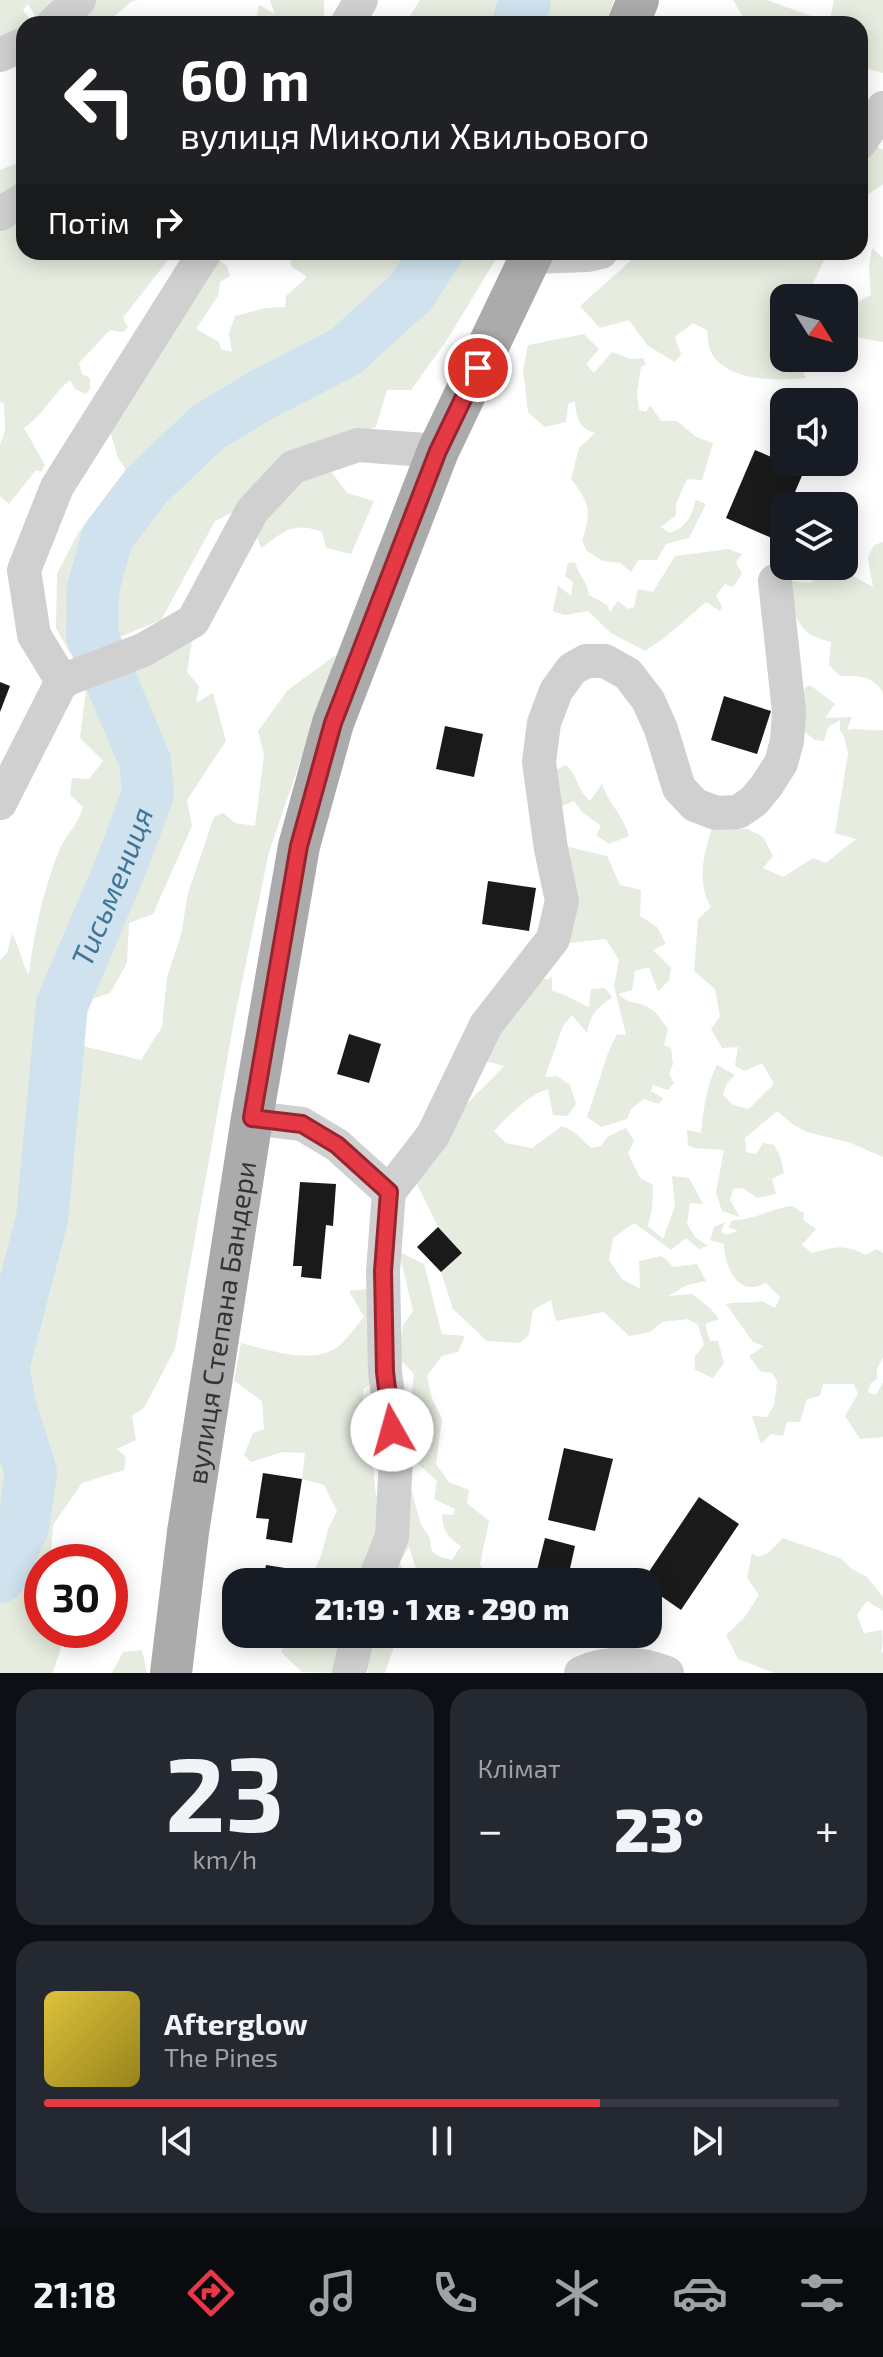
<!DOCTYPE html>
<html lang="uk">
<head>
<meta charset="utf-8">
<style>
	body { margin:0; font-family:"Exo 2",sans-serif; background:#242831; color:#f1f3f6; height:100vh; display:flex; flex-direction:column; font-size:30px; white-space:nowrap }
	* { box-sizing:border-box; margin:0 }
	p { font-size:26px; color:#9ea1a6 }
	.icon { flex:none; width:44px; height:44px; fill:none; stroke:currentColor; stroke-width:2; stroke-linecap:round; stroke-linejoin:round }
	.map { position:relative; height:1673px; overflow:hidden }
	.side { display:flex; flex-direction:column; gap:16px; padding:16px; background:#0d0f14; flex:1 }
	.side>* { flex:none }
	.guide { position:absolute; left:16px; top:16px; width:852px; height:244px; border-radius:24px; box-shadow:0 4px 20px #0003; background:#202124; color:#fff; overflow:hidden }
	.needle { width:52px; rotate:127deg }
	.tools { position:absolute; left:770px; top:284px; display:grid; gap:16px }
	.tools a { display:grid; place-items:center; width:88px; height:88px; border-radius:16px; background:#171b24; box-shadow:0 4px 20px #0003; font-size:40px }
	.speed { position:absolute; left:24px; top:1544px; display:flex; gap:16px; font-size:40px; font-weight:700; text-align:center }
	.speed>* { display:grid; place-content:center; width:104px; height:104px; border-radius:50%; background:#171b24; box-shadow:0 4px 20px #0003; line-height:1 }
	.speed .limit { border:12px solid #d22; background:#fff; color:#111 }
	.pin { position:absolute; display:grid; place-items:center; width:68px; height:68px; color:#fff; margin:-34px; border:4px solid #fff; border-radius:50%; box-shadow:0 2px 8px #0007 }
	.me { position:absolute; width:88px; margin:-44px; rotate:353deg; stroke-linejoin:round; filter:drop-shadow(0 0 6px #0008) }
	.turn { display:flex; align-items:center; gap:28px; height:168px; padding:0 32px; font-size:36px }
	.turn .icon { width:104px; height:104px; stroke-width:2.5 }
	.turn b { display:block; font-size:56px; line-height:68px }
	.then { display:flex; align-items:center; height:76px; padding:0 32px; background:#0003; gap:16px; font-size:30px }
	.big { font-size:60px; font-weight:800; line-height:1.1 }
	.side .widget { flex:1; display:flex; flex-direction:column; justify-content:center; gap:12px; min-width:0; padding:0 28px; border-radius:24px; background:#242831 }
	.side .dial { align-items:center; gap:0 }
	.dial b { font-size:104px; line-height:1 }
	.song { display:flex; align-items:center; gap:24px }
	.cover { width:96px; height:96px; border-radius:12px; background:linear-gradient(135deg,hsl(50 70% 55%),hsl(50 70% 35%)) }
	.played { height:8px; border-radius:4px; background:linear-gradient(90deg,#e63946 70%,#363941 70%) }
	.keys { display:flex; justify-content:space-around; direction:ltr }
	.heat { display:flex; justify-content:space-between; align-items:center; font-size:44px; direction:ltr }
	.side .tiles { flex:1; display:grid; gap:16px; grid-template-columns:1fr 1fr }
	.widget:last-child { grid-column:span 2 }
	.trip { position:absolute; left:222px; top:1568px; width:440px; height:80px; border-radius:24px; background:#171b24; box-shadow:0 4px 20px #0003; font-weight:800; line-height:80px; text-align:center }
	.menu { display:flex; height:128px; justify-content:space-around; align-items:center; background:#090b0e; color:#9ea1a6 }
	.menu .icon { width:56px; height:56px }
	.menu .current { color:#e63946 }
	.menu b { font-size:36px; color:#f1f3f6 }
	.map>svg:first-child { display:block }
	.green { fill:#e6ecdf }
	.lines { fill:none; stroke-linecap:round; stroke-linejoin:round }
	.river { stroke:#cfe2ee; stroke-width:52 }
	.building { fill:#1a1a1a }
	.minor { stroke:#d0d0d0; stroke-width:34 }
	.major { stroke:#ababab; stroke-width:42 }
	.route-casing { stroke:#96252e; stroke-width:20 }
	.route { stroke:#e63946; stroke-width:14 }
	.labels { text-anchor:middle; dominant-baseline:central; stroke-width:8; stroke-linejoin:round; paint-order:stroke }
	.street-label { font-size:28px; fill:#333; stroke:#fff }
	.water-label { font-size:30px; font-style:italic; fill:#3f7597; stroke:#fff }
</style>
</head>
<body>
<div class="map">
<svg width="883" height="1673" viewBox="0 0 883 1673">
	<rect width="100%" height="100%" fill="#fff"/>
	<!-- green -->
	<g class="green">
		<path d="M0,0H68L38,20L28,4L23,10L33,24H24V30L0,42Z"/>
		<path d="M73,0H137L131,2L105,24H74Z"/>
		<path d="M270,0H324V24H255L259,5L275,14Z"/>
		<path d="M420,0H614L605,24H425L424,18L416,24H405Z"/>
		<path d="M733,0H767L814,17L821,24L747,23Z"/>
		<path d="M834,0H883V73L864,68L860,57V24H829Z"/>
		<path d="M872,143L883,150V184L867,195L864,215L860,216V151Z"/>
		<path d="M24,160V252H174L123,318L128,327L123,332L110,330L79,363L82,374L90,378V389L86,394L75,389L70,380C52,394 45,414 24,428L45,465L41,472L36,470L9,504L0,496V445L5,431L4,403L0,402V170Z"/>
		<path d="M872,248L883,258V342L844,335V309L871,295L869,268Z"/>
		<path d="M290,252H500L447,340L411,390H387L376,427L324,442L330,470L347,493L374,501L351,554L326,548L322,532C293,521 285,531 261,548L246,506L215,521L161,620L83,652L70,653L56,628L57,574L78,533L126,470L118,458L108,424L219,260L227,266L230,276L220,282L218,296L196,329L219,342L221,349L232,352L229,333L235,316L266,308L285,307L286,296L307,277L291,266Z"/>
		<path d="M646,252H825L826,256L806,298H784V358H796L806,378C778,381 729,382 712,354C708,348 708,337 707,330L693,323L675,337L681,354L675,362L648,346L629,320L600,328L580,306L637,255Z"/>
		<path d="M584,334L599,349L586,364L594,373L612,352L631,359L643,358L646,364L641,367L637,392L639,410L646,412L650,405L661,421H677L696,437L713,443L702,480L687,479L676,504V515L661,527L670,533C688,526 690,518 696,500L706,504L689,538L666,544L657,560H638L631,572L620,563L603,561L587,551L582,541C591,512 591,504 571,479L579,448L595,433C578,428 576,416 575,401L568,404L566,422L545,427L528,412L523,370L528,345Z"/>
		<path d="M883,542V693C874,676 858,675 840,676L829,665L831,642C825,640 817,638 811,635C794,624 790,600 790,581L810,583L826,566L846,572L873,587L868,558L874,545Z"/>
		<path d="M728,549L742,554L736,562L742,574L733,587L725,584L716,595L722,607L720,611L706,602L663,639L645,651L611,633L588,611L565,615L553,611L558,585L571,596L573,582L565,576L568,563L575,562C578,575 588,582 589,595L607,605L610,612L618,601L628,609L634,607L638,589L653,592L675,556Z"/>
		<path d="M192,641L187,672L199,686L196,703L213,693L226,741L187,800L192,826L153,914L129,923L127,963L110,993L74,1005L67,1038L87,1047L141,1060L162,1027L167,977L181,935L188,893L214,817L223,813L235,823L255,826L264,755L258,731L288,690L337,654L269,852L234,1021L175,1349L144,1408L132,1416L136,1440L117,1449L126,1457L124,1470L82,1483L53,1525L51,1550L52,1562H42V1630H61L62,1644L53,1673H0V960L7,953L12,934C20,947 21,962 29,975C33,936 44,888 59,851C65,835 78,826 83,807L70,795L72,778L89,779L103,761L80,738L86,689Z"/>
		<path d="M810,685L835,704L825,718L852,717L847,730C860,727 870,732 883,730V1157L851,1143L807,1132L792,1124L777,1111L745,1138L746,1152L756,1154L763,1143L774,1145L780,1156L784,1173L772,1179L776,1194L757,1198L743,1188L733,1189L730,1200L740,1217L722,1211L716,1193L724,1150L694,1148L688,1145L687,1130L701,1133C704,1108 706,1086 717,1065L735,1075L727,1083L723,1095L733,1105L749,1109L774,1084L762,1063L745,1071L735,1066L738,1047L722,1048L711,1029L720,1017L715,989L694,971L698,919L711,907C695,881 705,848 715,820L729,829H748L763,837L773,856L763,868L783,877L813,858L826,863L856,839L835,833L848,754L844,737L840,730V720L828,727L824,741L815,740L801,729V709L805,688Z"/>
		<path d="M566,765C580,779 575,787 590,801L602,784C609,805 623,814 629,836L609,844L596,835L601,826L582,812L574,801L557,808L554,771Z"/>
		<path d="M560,845L607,856L620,885L641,890L640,916L657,927L666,944L653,950L671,968L669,980L658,992L649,967L635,971L632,990L618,994C632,1005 629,1000 643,1005C655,1009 661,1019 668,1029L664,1045L671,1048L673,1064L669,1074L674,1083L668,1090L653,1085L651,1091L663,1098L659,1104L644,1099L631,1109L627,1119L601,1127L587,1117L608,1053L617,1034L626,1035L614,986L619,960L606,939L558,944Z"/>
		<path d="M531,973L548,980L552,976V991C566,994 576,1002 589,1007L591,989L605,988L612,997C597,1009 590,1014 587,1033L572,1015L563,1026L545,1077L557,1076L570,1085L576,1104L567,1116L553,1115L548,1089C525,1097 510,1115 494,1131L506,1143L532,1148L562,1126L574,1132L591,1148L601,1146L607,1137L626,1128L634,1141L628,1153L640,1178L653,1185L652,1209L648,1226L663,1239L675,1206L672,1176L689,1178L703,1204L690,1203L687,1224L695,1237L708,1246L699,1249L686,1238L671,1250L634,1223L613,1238L609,1260L622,1279L640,1289L639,1261L662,1256L673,1267L697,1264L706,1281L687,1285L668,1296L692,1294L711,1309L719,1319L705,1324L710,1341H718L724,1363L713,1378L695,1370V1356L704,1345L698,1325L688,1319L662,1322L650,1332L629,1336L604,1312L556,1321L551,1300L533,1310L529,1335L520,1343L487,1341L453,1309L441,1272L462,1252L438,1227L413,1176L459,1112L504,1066L477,1059Z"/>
		<path d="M792,1206L804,1213L803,1220L816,1229L802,1245L812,1253C833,1247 846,1244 865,1255L877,1249L883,1253V1357L877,1369V1379L870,1384L868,1392L876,1395L883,1382V1437L860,1439L845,1416L858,1394L854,1384H823L820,1396L807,1399L800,1422H787L783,1436L771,1434L761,1444L752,1416L767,1417L774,1405L777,1381L772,1373L761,1372L749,1356L764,1346L753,1342L726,1304C738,1301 749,1304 762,1301L775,1308L780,1297L766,1283C761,1285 757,1287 752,1287C731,1287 725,1260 724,1244L710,1240L714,1227L725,1222L721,1231L726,1235L738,1231L728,1227L733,1220C754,1221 771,1208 792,1206Z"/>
		<path d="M399,1252L424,1264L442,1334L465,1336L458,1352L442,1356L427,1376L432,1399L442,1419L436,1464L449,1482L469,1490L467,1503L489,1521L480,1564L489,1582H467L461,1576L455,1582H452L416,1569L409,1547L400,1562L407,1582H309L321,1556L328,1529L337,1511L324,1485L302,1479L305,1453L283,1452L251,1462L244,1455L253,1433L264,1429L262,1401L234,1381L241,1343C269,1350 314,1366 339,1346C348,1338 356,1326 364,1317L349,1291L375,1288L378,1378L363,1389L365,1423L360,1440L373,1467L376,1496L404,1487L412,1492L421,1525L429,1536L432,1551L440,1557L452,1560L461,1546C447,1537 443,1531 442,1514L453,1515L455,1509L434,1499L437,1481L416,1462L404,1423L411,1402L414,1374L399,1358L403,1325L413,1311Z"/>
		<path d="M783,1538L840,1558L852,1569L867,1577L883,1597V1611L867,1601L857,1615L864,1633L882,1630C883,1636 883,1646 881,1651L883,1653V1673H774L738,1659L726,1635L744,1618L759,1595L747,1578L752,1553L758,1557L768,1553Z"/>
		<path d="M290,1634H395L397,1638L385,1673H369L359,1657L348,1673L302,1672L281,1652Z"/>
		<path d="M142,1650L147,1673H112L123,1652Z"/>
	</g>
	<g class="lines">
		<!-- river -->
		<g class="river">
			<path d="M518,24L525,0"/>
			<path id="s1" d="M0,1577L23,1527L31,1473L10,1404L3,1368L42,1219L62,1005L121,866L148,794L145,761L92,636L93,589L107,538L146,486L208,427L263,394L345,352L411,292L437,252"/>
		</g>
	</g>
	<!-- building -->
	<g class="building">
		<path d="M755,450L804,471L789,506H784V517L774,539L726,518Z"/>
		<path d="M0,682L10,686L0,712Z"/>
		<path d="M724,696L771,711L757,754L711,740Z"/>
		<path d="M445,726L483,734L474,777L436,769Z"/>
		<path d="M488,881L536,888L529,931L482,924Z"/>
		<path d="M349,1034L381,1044L369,1083L337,1074Z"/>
		<path d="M300,1182L336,1184L333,1226L326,1225L321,1279L301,1277L302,1266H293Z"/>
		<path d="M438,1227L462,1253L441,1272L417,1247Z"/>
		<path d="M564,1448L613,1459L595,1531L548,1520Z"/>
		<path d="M263,1473L302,1479L292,1543L266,1539L269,1519L256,1518Z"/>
		<path d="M699,1497L739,1524L681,1610L648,1587V1582H642Z"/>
		<path d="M545,1538L575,1546L567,1582H534Z"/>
		<path d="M266,1565L304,1571L302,1582H263Z"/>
	</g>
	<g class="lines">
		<!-- minor -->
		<g class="minor">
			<path d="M53,24L79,0"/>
			<path d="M347,24L361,0"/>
			<path d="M0,55L24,44"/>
			<path d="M860,143L883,108"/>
			<path d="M0,214L24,199"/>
			<path d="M531,257L588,255L601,252"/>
			<path d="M62,681L34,635L24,570L57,487L205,252"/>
			<path d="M62,681L143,650L193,621L252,511L293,467L358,445L438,451"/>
			<path d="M0,803L62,681"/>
			<path d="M252,1118L302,1124L337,1145L389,1192L383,1271L385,1372L396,1459L392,1536L374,1582"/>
			<path d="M389,1192L433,1135L486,1025L553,939L562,901L551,849L539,762L544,723L556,691L572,669L586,661H605L628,674L648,700L661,729L679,788L695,805L716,813L738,812L754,801L767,785L781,763L787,741L789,712L775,581"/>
			<path d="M349,1673L358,1634"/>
			<path d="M581,1673C608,1661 640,1662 667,1673"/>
		</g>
		<!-- major -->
		<g class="major">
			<path d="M628,24L638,0"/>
			<path id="s2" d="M171,1673L188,1532L252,1118L299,846L333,723L438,451L533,252"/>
		</g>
	</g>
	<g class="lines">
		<defs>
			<path id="route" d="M392,1430L385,1372L383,1271L389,1192L337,1145L302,1124L252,1118L299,846L333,723L438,451L478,368"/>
		</defs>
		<!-- route casing -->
		<use href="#route" class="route-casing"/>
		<!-- route -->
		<use href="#route" class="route"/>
	</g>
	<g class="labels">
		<!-- street labels -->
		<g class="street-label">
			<text stroke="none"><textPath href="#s2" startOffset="354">вулиця Степана Бандери</textPath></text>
		</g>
		<!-- water labels -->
		<g class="water-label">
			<text stroke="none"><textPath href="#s1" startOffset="716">Тисьмениця</textPath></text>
		</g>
	</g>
</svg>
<div class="tools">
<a><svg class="needle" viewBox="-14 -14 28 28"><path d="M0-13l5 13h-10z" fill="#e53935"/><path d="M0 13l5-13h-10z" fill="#9ea1a6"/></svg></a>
<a><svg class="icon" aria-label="sound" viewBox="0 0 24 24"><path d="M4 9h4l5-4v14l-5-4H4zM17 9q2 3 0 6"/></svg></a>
<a><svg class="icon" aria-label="layers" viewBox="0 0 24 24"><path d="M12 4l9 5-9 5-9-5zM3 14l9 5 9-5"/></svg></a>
</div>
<div class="speed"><div class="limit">30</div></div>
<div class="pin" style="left:478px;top:368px;background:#d93025"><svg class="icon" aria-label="arrive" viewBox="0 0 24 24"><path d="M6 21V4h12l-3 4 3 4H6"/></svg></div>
<svg class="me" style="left:392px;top:1430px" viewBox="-20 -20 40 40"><circle r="19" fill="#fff"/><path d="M0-13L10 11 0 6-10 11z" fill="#e63946"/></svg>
<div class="trip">21:19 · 1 хв · 290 m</div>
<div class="guide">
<div class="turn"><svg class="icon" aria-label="left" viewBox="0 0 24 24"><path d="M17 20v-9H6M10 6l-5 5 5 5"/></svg><div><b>60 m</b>вулиця Миколи Хвильового</div></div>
<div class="then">Потім<svg class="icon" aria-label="right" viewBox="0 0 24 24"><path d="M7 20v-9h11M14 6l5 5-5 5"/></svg></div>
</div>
</div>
<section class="side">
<div class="tiles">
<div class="widget dial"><b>23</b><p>km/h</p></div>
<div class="widget"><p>Клімат</p>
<div class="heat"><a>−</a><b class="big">23°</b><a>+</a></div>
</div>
<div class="widget">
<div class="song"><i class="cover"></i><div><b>Afterglow</b><p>The Pines</p></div></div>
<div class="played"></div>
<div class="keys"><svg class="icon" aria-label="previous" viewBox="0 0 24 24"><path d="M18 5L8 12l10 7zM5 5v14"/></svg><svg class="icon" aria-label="pause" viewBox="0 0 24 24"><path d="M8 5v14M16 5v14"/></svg><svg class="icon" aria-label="next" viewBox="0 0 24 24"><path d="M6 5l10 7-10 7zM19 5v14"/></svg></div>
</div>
</div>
</section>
<nav class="menu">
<b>21:18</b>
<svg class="icon current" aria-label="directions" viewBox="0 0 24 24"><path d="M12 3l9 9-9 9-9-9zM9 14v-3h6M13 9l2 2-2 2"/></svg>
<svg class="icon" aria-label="music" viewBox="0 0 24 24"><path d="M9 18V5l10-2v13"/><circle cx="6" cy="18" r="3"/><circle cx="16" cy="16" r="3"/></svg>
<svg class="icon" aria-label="phone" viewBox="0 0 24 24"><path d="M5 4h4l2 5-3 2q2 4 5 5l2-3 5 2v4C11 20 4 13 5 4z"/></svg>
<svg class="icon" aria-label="climate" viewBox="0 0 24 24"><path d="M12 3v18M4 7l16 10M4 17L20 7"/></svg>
<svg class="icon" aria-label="car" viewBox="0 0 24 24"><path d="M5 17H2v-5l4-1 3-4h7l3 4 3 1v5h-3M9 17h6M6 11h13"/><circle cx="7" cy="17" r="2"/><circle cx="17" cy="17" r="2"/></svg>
<svg class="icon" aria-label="filters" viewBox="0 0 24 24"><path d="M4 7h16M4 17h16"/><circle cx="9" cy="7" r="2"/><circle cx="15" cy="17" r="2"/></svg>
</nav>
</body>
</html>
